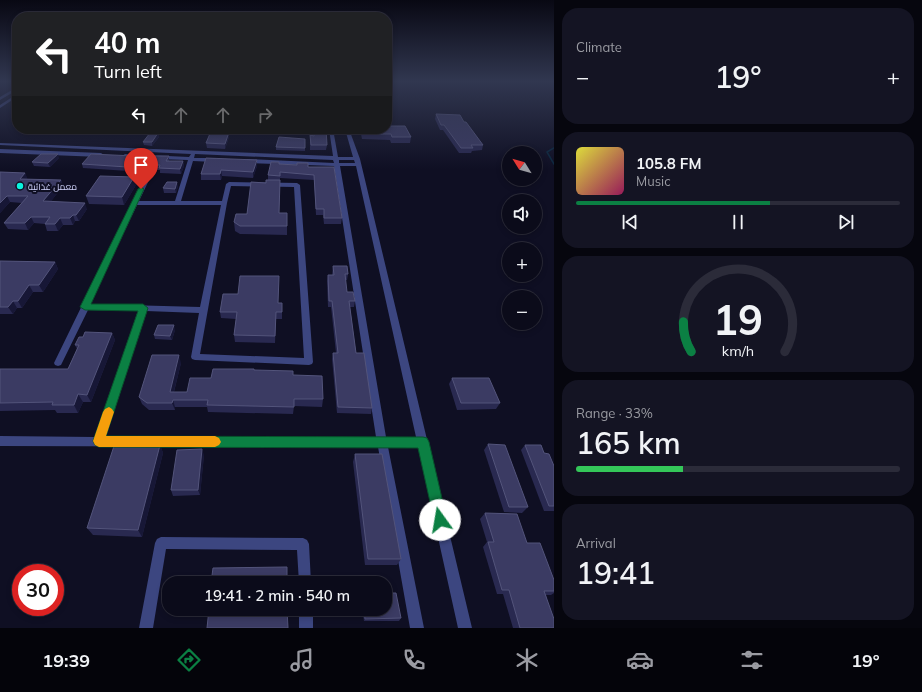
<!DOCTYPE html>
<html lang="en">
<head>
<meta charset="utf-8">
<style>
	body { margin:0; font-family:Mulish,Cairo,sans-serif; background:#141423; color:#f1f3f6; height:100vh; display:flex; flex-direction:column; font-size:15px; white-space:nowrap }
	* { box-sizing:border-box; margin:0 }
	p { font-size:13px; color:#9a9ba2 }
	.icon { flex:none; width:22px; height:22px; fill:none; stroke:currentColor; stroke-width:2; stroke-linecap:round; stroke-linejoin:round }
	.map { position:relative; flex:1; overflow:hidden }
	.side { display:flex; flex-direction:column; gap:8px; padding:8px; background:#06060e; width:368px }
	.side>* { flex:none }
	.guide { position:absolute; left:12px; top:12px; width:380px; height:122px; border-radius:16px; box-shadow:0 2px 6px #0003,0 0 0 1px #2b2b39; background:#202124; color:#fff; overflow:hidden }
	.needle { width:26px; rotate:307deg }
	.buttons { position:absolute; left:502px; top:146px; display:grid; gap:8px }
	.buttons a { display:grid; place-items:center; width:40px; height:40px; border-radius:50%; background:#0b0b1a; box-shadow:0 2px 6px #0003,0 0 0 1px #2b2b39; font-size:20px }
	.speed { position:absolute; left:12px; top:564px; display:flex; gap:8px; font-size:20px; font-weight:700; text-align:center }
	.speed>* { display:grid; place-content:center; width:52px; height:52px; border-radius:50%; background:#0b0b1a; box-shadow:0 2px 6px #0003,0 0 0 1px #2b2b39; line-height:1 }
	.speed .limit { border:6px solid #d22; background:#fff; color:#111 }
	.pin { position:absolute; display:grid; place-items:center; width:34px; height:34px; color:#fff; margin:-41px -17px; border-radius:50% 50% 50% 0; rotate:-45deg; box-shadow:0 0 4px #0007 }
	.pin .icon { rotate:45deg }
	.me { position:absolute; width:44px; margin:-22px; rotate:347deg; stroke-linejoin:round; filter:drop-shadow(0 0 3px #0008) }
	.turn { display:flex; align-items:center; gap:14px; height:84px; padding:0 16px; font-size:18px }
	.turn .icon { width:52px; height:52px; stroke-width:2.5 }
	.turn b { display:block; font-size:28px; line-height:34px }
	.lanes { display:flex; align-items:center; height:38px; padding:0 16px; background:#0003; justify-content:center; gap:20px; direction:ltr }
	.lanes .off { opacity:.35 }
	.big { font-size:30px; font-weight:600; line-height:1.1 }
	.side .tile { flex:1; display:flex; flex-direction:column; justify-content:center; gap:6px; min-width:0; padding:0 14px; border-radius:16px; background:#141423 }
	.side .dial { align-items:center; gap:0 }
	.dial svg { height:104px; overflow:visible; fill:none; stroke:#2b2b39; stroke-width:7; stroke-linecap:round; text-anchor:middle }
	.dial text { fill:#f1f3f6; stroke:none }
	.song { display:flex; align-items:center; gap:12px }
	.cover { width:48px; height:48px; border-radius:6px; background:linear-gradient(135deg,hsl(60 70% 55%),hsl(330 70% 35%)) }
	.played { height:4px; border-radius:2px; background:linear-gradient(90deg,#0b8043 60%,#2b2b39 60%) }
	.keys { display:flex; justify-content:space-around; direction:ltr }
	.heat { display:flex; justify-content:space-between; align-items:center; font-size:22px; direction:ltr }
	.charge { height:6px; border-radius:3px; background:linear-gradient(90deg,#34c759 33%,#2b2b39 0) }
	.trip { position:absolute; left:162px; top:576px; width:230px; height:40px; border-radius:16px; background:#0b0b1a; box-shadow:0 2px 6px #0003,0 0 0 1px #2b2b39; font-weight:600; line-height:40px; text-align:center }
	.dock { display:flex; height:64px; justify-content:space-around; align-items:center; background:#04040a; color:#9a9ba2 }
	.dock .icon { width:28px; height:28px }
	.dock .current { color:#0b8043 }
	.dock b { font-size:18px; color:#f1f3f6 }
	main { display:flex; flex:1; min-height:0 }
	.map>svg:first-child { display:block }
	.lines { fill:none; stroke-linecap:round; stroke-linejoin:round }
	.stream { stroke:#0c283f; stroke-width:1.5 }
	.minor { fill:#3c4680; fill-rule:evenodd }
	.tertiary { fill:#3c4680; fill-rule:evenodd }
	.wall { fill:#292950 }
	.shaded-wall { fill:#171736 }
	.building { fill:#3b3b63; stroke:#53547b }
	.route { fill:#0b8043; stroke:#07532c }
	.slow { fill:#f59e0b }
	.poi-dot { fill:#09f3df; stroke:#0f0f23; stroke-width:1.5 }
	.labels { text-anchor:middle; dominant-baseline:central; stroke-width:4; stroke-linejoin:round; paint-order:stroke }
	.far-poi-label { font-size:9px; fill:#d2d5fd; stroke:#0f0f23; text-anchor:start }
</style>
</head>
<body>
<main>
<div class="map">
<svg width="554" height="628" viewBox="0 0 554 628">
	<rect width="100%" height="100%" fill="#0f0f23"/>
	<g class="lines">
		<!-- stream -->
		<path class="stream" d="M554,148L547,152L554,164"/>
		<!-- minor -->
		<g class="minor">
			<path d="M329,129H333L338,157H353L345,129H349L360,159L472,628H458L418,447H388L424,628H410L378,447L0,446V436L95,437L138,311L88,310L61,365L58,366L55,365L54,363L145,176L148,174L151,176L139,201H175L188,160L125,158L122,156L125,154L189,157L191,154L0,145V143L333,156ZM195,154L333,160L334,163L247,159L244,161L247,163L334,166L376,437H106L146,311L199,313L191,357L192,359L195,360L309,365L312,364L313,362L300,185L297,183L229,182L226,184L222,201H181L193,161L215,162L218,160L215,158H194ZM339,160H354L355,163H339ZM340,166H356L416,437H386ZM231,186L294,187L304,358L200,354L227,203ZM137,205H221L200,307L90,304Z"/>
			<path d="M0,149L101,153L104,155L101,157L0,153Z"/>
			<path d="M161,537L303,538L307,540L309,544L311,583H299L297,550L166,549L153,628H139L155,543L157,539Z"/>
			<rect x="299" y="609" width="14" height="19"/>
		</g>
		<!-- tertiary -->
		<g class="tertiary">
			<path d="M17,87V90L0,100V97Z"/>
			<path d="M17,94V97L0,108V105Z"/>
		</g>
	</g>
	<!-- wall -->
	<g class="wall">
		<rect x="0" y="81" width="17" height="1"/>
		<path d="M436,114L464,122L483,145L482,150L472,151L471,153H459L443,130H440L435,119Z"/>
		<path d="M212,129H229L228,132H229V137L225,149L207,148L206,143Z"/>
		<path d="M255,129H270L269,131H255Z"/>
		<path d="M360,129H387L411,137L410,143H391L390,140L362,139Z"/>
		<path d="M158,133L159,137L152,146L144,145L143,142Z"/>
		<path d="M310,135L327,145L326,150H310Z"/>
		<path d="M305,139V151L276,150V147Z"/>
		<path d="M135,156L136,160L128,171L83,168L82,164Z"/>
		<path d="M169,156V161H183L184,166L181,174L160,173V170H151L150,165Z"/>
		<path d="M59,158L50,167L34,166L32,162Z"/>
		<path d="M257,160V166L253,178L222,176L221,180H201V174Z"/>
		<path d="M279,164L308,167H334L342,218L341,224H324L323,215H316L314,180L280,178L279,213H287V235L240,234L235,231L234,222L247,214L266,183L268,180V175Z"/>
		<path d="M0,172L25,173L27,179L61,180L63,186L51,201L87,209L79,221H75L73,225H63L58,231H47L45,224L34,223L28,230L8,229L4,223L22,203L10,202L0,213Z"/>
		<path d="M136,185L124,205L89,204L86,196Z"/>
		<path d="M178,186L176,193H164L163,188Z"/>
		<path d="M0,261L55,262L58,269L43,292H33L22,308H17L13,314H0Z"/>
		<path d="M333,266L348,274L347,280H345L347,292L355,301L354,307H350L356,353L372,408L371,414L337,413L332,359L333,353H336L331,307H328L327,281L328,275H332Z"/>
		<path d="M278,303H282V319H276L275,343L235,342L234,335L236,319L221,318L220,312Z"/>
		<path d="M175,330L172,340L155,339L154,335Z"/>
		<path d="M112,333L115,340L91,402H83L78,413H57L55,410L0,411V369H68L77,349L75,345L83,337Z"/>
		<path d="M181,363L174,392H187L211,378L254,370L293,375L323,399L322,407L294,406L293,414L208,412L207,407H175V410H149L142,404L139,397Z"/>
		<path d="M452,378L500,403L496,409L457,410L449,384Z"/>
		<path d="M488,444L528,507L522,513L504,512L484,450Z"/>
		<path d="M160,445L163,453L142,537L93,535L87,528Z"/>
		<path d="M525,445L544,453L554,466V511H544L521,450Z"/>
		<path d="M355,454L401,559L397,565H365L353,462Z"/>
		<path d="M204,455L200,495L173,496L171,490Z"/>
		<path d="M485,513L527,543L554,580V593L551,595H546L554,628H513L503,594H497L483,547L487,542L480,519Z"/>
		<path d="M362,609H385L401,618L399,621H364Z"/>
	</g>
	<!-- shaded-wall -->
	<g class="shaded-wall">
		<path d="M229,132V137L225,149V144Z"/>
		<path d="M158,133L159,137L152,146V142Z"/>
		<path d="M58,154L59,158L50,167L48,163Z"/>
		<path d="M135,156L136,160L128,171L127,167Z"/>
		<path d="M257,160V166L253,178V172Z"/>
		<path d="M183,161L184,166L181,174L180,169Z"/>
		<path d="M221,170L222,176L221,180L220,174Z"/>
		<path d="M25,173L28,180L20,179Z"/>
		<path d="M134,177L136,185L124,205L122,197Z"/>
		<path d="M61,180L63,186L46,208L43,201Z"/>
		<path d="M177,182L178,186L176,193L175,189Z"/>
		<path d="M7,196L10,202L0,213V203Z"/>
		<path d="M85,203L87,209L79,221L76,215Z"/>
		<path d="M73,215L75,221L73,225L70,218Z"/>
		<path d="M31,217L34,223L28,230L25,223Z"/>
		<path d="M60,218L63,225L58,231L55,224Z"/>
		<path d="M55,262L58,269L43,292L39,285Z"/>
		<path d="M29,285L33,292L22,308L18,301Z"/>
		<path d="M13,301L17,308L13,314L8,307Z"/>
		<path d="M174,325L175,330L172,340L170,336Z"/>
		<path d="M112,333L115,340L91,402L87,395Z"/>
		<path d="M179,355L181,363L172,399L170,392Z"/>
		<path d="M78,394L83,402L78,413L74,405Z"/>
		<path d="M173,400L175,407V410L172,403Z"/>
		<path d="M160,445L163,453L142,537L138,530Z"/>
		<path d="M202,449L204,455L200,495L198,490Z"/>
	</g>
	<!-- building -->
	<g class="building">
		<path d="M436,114L460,115L464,122H466L483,145H471L473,148H461L444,125H441Z"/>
		<path d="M387,126H405L411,137H392L391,134H363L362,129H387Z"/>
		<path d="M212,129H227L226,132H229L225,144L206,143Z"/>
		<path d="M314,129H326L327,145H311L310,135L314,136Z"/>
		<path d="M150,133H158L152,142H143Z"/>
		<path d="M279,137L305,139V148L276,147Z"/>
		<path d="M41,154H58L48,163L32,162Z"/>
		<path d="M91,154L135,156L127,167L82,164Z"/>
		<path d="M155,156H169L166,161H183L180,169L159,168L160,165H150Z"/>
		<path d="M206,158L257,160L253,172L221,170L220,174H201Z"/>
		<path d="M271,162H279V164L297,165V163H308V167H334L342,218H324V209H316L314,175L280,172V176L268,175Z"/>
		<path d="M0,172L25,173L20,179L61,180L43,201L85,203L76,215H73L70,218H60L55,224H45L50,217H31L25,223H4L28,196H7L0,203Z"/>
		<path d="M100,176L134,177L122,197L86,196Z"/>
		<path d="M266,180H280L279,213H287V226H240L234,222L236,214H247L251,182L266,183Z"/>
		<path d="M167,182H177L175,189L163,188Z"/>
		<path d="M0,261L55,262L39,285H29L18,301H13L8,307H0Z"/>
		<path d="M333,266H347L348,274H345L347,292H353L355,301H349L356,353H364L372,408L338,407L333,353H338L332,301H329L328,275H334Z"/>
		<path d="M240,276H279L278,303H282V312H276L275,336L234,335L237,312H220L223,294H238Z"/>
		<path d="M158,325H174L170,336L154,335Z"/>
		<path d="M85,332L112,333L87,395L78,394L74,405H52L53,402L0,403V369H68L79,345H75L79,337H83Z"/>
		<path d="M152,355H179L170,392H187L190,378H211L213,369H254V370L293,371V375L322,376L323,399H294V407L207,405L208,400H173L172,403H147L139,397Z"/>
		<path d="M452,378H489L500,403H461Z"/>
		<path d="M115,443L160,445L138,530L87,528Z"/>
		<path d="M488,444L505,445L528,507H509Z"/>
		<path d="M525,445H541L544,453L549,454L554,466V506H549Z"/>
		<path d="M202,449L198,490H171L177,450Z"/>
		<path d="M355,454H382L401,559H368Z"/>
		<path d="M485,513L517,514L527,543H540L554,580V591H544L554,619V628H520L509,590H502L488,542H494Z"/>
		<path d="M287,567V583H211L213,568Z"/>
		<path d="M385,593H396L401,618L365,619L364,609H385Z"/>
		<path d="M209,609H287L288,628H207Z"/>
	</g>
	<!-- sky -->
	<linearGradient id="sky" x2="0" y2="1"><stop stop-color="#080813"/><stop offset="0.48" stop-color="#313750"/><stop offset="1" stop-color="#313750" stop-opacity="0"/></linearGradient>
	<rect width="554" height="169" fill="url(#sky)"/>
	<!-- route -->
	<path class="route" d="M141,187L144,189L91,304H143L148,308L106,436L423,437L427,438L429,442L447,520L445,524L440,526L436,524L434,520L418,448L99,447L95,445L93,441L138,311L85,310L80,307L138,189Z"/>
	<!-- slow -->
	<path class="slow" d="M109,407L112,409L114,412L106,436H215L219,438L221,442L219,445L215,447H99L95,445L93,441L103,412L105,409Z"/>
	<!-- markers -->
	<circle class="poi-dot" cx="20" cy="186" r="4"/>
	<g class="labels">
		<!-- far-poi labels -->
		<g class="far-poi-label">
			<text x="28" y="186">معمل غذائية</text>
		</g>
	</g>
</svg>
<div class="buttons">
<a><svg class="needle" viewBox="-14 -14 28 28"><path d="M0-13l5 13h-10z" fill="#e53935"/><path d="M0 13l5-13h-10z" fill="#9a9ba2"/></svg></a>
<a><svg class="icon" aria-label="sound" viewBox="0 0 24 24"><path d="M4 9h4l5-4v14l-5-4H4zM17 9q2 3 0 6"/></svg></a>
<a>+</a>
<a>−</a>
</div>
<div class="speed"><div class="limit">30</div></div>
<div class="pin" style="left:141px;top:189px;background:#d93025"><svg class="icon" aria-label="arrive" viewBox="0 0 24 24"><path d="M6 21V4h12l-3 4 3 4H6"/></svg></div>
<svg class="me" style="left:440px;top:520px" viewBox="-20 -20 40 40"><circle r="19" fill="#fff"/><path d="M0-13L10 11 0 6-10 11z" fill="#0b8043"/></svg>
<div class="trip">19:41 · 2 min · 540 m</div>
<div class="guide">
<div class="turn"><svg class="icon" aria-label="left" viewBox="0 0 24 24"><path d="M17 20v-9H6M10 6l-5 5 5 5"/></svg><div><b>40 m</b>Turn left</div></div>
<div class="lanes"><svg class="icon" aria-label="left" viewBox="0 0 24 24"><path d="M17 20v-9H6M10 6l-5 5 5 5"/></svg><svg class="icon off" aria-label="ahead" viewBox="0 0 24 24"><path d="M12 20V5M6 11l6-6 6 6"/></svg><svg class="icon off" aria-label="ahead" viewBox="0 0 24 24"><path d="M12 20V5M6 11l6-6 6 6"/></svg><svg class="icon off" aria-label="right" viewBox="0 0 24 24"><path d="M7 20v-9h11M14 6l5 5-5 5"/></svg></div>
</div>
</div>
<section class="side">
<div class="tile"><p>Climate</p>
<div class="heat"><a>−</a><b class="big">19°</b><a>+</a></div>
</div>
<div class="tile">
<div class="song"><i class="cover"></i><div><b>105.8 FM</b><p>Music</p></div></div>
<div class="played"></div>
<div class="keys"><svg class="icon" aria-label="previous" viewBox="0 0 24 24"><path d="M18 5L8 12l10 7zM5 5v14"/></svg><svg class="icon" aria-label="pause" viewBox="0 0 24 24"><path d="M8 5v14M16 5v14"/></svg><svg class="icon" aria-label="next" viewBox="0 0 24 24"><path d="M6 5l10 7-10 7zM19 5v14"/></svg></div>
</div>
<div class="tile dial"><svg viewBox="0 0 100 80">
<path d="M14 69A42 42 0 1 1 86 69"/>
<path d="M14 69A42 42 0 0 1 8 46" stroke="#0b8043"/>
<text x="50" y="56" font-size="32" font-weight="700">19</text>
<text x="50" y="72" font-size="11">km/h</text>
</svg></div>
<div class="tile"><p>Range · 33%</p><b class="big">165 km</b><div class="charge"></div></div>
<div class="tile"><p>Arrival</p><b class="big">19:41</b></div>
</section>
</main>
<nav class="dock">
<b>19:39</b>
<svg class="icon current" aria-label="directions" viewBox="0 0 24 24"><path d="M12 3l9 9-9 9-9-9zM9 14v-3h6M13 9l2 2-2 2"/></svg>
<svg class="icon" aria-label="music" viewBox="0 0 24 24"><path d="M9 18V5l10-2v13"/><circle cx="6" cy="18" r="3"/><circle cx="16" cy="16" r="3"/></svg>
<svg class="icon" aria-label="phone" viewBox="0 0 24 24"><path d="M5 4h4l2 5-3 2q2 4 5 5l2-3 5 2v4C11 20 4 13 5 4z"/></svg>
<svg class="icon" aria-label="climate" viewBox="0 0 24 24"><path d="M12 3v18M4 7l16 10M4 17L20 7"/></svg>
<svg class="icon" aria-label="car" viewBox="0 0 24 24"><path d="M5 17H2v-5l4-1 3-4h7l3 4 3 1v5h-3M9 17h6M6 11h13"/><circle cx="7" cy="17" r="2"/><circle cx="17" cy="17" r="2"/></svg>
<svg class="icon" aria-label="filters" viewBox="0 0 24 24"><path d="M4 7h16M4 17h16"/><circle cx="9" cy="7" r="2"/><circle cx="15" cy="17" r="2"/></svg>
<b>19°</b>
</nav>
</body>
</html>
